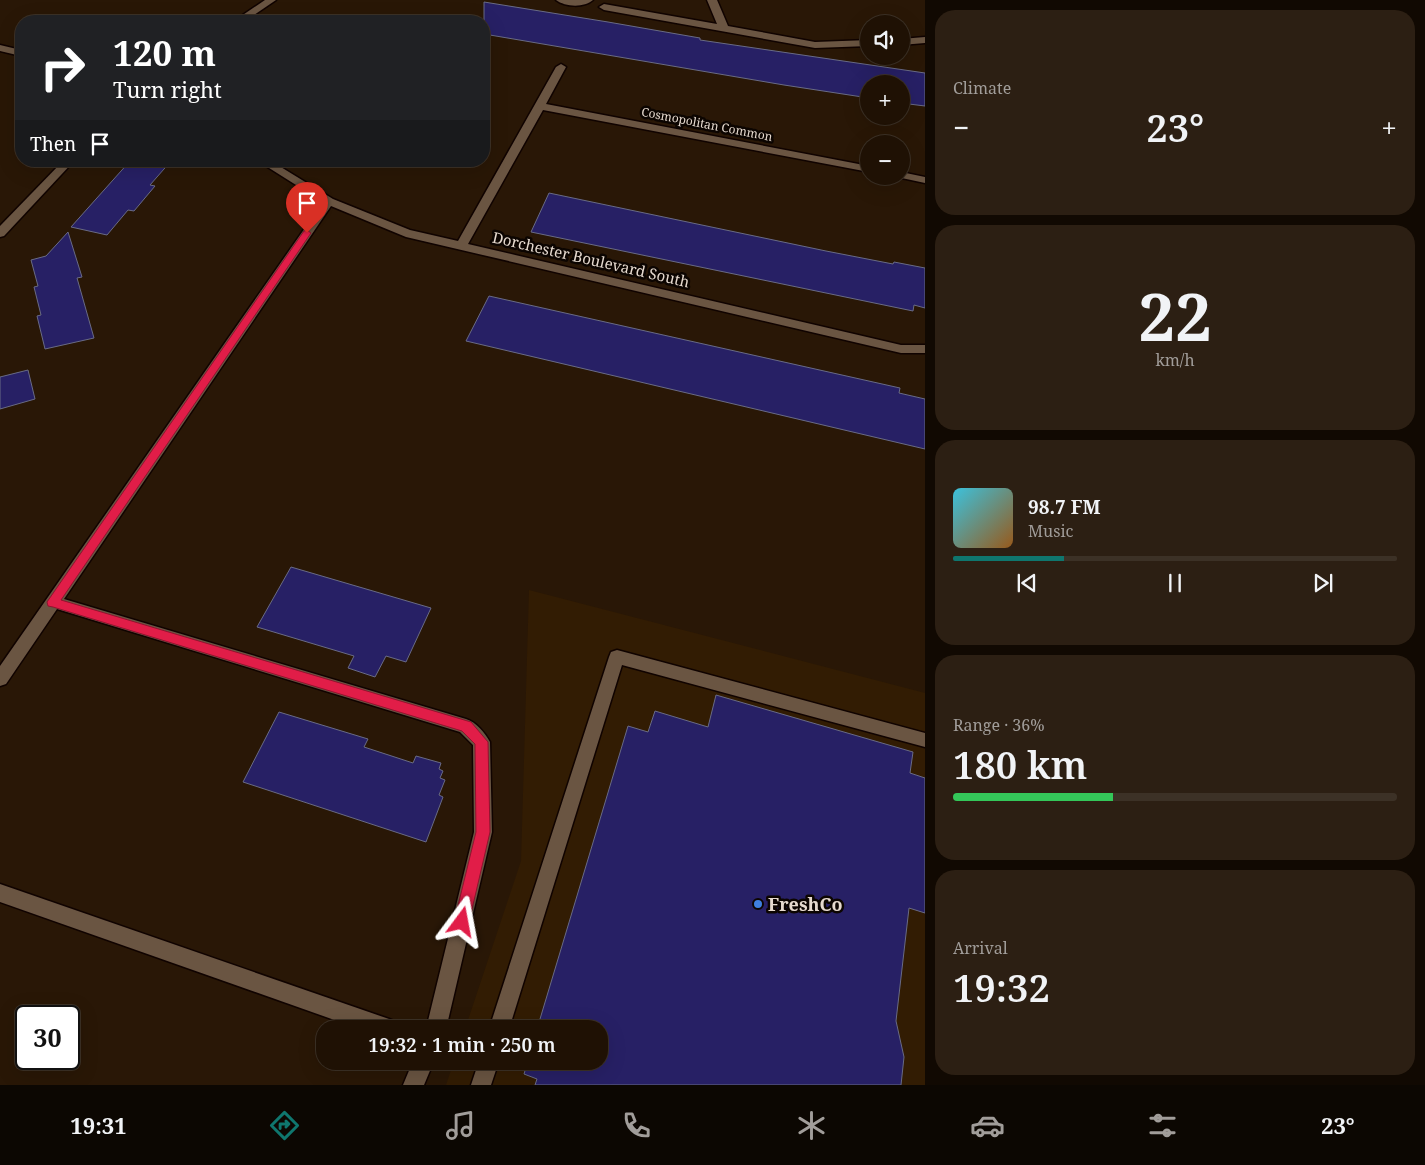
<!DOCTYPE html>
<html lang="en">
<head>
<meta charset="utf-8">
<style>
	body { margin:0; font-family:"Noto Serif",serif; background:#2c1f13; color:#f1f3f6; height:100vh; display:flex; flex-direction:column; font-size:19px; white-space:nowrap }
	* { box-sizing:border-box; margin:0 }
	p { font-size:16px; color:#a19d9a }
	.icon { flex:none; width:28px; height:28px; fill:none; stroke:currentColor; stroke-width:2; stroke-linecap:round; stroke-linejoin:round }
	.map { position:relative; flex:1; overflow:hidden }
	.side { display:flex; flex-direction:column; gap:10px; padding:10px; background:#110902; width:500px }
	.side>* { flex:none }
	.guide { position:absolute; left:15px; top:15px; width:475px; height:152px; border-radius:20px; box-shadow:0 5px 20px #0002,0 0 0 1px #3c3126; background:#202124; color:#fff; overflow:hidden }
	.fabs { position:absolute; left:860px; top:15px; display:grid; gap:10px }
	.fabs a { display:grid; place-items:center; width:50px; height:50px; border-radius:50%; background:#1f1104; box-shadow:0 5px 20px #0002,0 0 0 1px #3c3126; font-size:25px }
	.speed { position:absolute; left:15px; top:1005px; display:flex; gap:10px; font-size:25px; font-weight:700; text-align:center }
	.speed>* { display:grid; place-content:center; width:65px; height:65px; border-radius:50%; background:#1f1104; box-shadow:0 5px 20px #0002,0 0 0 1px #3c3126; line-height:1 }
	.speed .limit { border:2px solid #111; border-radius:8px; background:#fff; color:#111 }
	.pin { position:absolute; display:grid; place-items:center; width:42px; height:42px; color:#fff; margin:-51px -21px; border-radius:50% 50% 50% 0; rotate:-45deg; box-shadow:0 0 5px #0007 }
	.pin .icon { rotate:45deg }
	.me { position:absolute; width:55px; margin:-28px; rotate:13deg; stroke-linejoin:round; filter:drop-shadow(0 0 4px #0008) }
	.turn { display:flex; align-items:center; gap:18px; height:105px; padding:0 15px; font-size:22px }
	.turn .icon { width:65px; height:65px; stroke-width:2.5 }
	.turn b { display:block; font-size:35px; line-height:42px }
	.then { display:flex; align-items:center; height:48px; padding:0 15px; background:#0003; gap:10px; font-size:19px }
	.big { font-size:38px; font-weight:600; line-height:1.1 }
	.side .card { flex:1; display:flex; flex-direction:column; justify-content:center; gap:8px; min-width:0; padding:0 18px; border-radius:20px; background:#2c1f13 }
	.side .dial { align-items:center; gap:0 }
	.dial b { font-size:65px; line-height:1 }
	.song { display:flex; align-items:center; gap:15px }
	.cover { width:60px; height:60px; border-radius:8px; background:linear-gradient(135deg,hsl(190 70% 55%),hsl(30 70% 35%)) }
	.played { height:5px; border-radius:2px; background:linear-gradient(90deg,#0f766e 25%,#3c3126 25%) }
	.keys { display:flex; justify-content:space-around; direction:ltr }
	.heat { display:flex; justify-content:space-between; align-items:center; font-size:28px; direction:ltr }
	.charge { height:8px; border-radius:4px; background:linear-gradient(90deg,#34c759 36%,#3c3126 0) }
	.trip { position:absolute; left:316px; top:1020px; width:292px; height:50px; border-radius:20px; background:#1f1104; box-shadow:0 5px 20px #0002,0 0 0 1px #3c3126; font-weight:600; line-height:50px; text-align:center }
	.tabs { display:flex; height:80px; justify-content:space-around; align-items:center; background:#0c0702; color:#a19d9a }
	.tabs .icon { width:35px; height:35px }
	.tabs .active { color:#0f766e }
	.tabs b { font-size:22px; color:#f1f3f6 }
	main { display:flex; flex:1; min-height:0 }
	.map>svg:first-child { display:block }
	.built { fill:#321c03 }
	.building { fill:#272065; stroke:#696b85 }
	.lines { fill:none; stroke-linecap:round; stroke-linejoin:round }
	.minor-casing { stroke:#100300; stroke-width:3 }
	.minor { fill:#6a5542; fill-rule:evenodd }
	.route { fill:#e11d48; stroke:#92132f }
	.shop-dot { fill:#3f7fe0; stroke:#0c0501; stroke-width:2 }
	.labels { text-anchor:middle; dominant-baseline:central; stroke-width:5; stroke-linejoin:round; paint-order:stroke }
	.far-street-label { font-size:12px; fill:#e6dacf; stroke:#0c0501 }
	.street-label { font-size:15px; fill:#e6dacf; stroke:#0c0501 }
	.near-poi-label { font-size:18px; font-weight:bold; fill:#e6dacf; stroke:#0c0501; text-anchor:start }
</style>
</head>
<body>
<main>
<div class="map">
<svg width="925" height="1085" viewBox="0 0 925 1085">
	<rect width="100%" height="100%" fill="#291706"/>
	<!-- built -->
	<path class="built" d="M529,590L925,693V1085H446L454,1061H600V1029H465L521,861Z"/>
	<!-- building -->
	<g class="building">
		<path d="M484,2L608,22L700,38V40L925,73V106L901,103V84H869V98L784,85L484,34Z"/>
		<path d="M130,161H171L150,185L155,186L134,211L128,210L107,235L71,227Z"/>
		<path d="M549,193L826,251L893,264L894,262L925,268V308L914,305L913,311L531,232Z"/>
		<path d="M68,232L82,277L77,278L94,338L45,349L37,316L41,315L34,287L38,286L31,260L46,256Z"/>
		<path d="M489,296L900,388L899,393L925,399V449L466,341Z"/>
		<path d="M28,370L35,399L0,409V377Z"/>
		<path d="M291,567L431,608L406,662L386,656L375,677L348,668L354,656L257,627Z"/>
		<path d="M716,695L913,752L910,773L925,778V913L909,908L896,1021L904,1057L901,1085H535L537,1079L524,1074L528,1061H600V1029H537L628,726L648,732L655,711L708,727Z"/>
		<path d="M279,712L368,739L364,747L413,763L416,756L441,763L439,769L443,771L440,778L445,780L439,795L443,797L426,842L243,782Z"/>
	</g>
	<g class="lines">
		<defs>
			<g id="minor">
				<path d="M265,0H276L245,21H234Z"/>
				<path d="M556,0H593C584,8 565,7 556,0Z"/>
				<path d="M707,0H717L728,26L815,42L869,40V46L815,48L604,10L599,7L604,4L717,24Z"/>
				<path d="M925,37V43L901,45V39Z"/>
				<path d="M0,45L21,50V56L0,51Z"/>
				<path d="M561,64L566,67L546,104L869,166V172L543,110L468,244L901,345H925V353H901L406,237L331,206L64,599L466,719C476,722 485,733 490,742L492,832L446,1029H426L474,832L473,745L460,732L57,609L6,684L0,686V666L323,202L258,161H271L333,199L410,230L458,241L556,67Z"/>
				<path d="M63,161H74L4,236L0,237V226Z"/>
				<path d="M901,172L925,177V183L897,177L901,176Z"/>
				<path d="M617,650L925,733V747L622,665L509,1029H489L609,657L611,652Z"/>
				<path d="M0,884L389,1019L396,1022L399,1029H360L0,902Z"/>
				<path d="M413,1061H434L424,1085H403Z"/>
				<path d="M479,1061H499L491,1085H471Z"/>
			</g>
		</defs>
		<!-- minor casing -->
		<use href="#minor" class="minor-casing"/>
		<!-- minor -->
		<use href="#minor" class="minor"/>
	</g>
	<!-- route -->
	<path class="route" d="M307,230L311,233L61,600L471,722L488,742L490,832L469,922L467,927L462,929L457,927L454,922L476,832L475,744L462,731L53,607L48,606L47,602L304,231Z"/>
	<!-- markers -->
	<circle class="shop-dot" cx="758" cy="904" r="5"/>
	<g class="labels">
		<!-- far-street labels -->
		<g class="far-street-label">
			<text transform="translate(707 124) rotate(11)">Cosmopolitan Common</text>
		</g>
		<!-- street labels -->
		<g class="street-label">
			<text transform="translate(591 259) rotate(13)">Dorchester Boulevard South</text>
		</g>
		<!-- near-poi labels -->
		<g class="near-poi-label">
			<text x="768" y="904">FreshCo</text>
		</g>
	</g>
</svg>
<div class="fabs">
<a><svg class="icon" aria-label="sound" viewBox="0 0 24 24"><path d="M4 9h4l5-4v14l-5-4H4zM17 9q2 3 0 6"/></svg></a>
<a>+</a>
<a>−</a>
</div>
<div class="speed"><div class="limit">30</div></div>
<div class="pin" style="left:307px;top:233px;background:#d93025"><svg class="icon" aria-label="arrive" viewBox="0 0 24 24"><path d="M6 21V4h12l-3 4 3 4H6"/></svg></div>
<svg class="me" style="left:462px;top:922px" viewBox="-20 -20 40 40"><path d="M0-17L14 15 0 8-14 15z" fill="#e11d48" stroke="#fff" stroke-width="4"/></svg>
<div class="trip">19:32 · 1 min · 250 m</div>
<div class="guide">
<div class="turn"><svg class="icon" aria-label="right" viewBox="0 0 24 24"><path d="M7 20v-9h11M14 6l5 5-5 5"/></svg><div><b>120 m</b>Turn right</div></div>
<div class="then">Then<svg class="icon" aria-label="arrive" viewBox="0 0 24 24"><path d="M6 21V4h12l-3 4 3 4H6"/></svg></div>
</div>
</div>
<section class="side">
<div class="card"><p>Climate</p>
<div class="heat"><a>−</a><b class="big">23°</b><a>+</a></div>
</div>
<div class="card dial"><b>22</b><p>km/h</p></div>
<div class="card">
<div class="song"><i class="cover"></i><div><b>98.7 FM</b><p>Music</p></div></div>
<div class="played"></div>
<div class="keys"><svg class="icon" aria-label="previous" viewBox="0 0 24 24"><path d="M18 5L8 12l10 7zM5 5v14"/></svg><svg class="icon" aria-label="pause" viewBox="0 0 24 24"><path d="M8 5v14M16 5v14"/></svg><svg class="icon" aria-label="next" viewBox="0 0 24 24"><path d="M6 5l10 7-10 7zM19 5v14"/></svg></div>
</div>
<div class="card"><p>Range · 36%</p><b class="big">180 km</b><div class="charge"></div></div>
<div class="card"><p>Arrival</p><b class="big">19:32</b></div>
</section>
</main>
<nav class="tabs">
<b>19:31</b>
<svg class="icon active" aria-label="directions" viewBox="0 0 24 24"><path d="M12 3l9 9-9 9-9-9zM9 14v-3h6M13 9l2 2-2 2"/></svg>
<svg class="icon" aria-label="music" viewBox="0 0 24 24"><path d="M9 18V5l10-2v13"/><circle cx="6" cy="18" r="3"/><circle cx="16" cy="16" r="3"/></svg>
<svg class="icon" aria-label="phone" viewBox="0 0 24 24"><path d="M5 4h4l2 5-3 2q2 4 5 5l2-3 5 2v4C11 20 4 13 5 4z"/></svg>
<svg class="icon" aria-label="climate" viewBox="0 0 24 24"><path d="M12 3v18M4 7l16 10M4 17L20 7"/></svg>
<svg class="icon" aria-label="car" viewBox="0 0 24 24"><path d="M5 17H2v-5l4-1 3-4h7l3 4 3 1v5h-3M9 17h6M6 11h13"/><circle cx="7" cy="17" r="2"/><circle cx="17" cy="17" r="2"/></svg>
<svg class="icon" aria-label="filters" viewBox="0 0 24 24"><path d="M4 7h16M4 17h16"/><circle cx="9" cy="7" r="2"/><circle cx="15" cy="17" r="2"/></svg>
<b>23°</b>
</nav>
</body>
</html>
